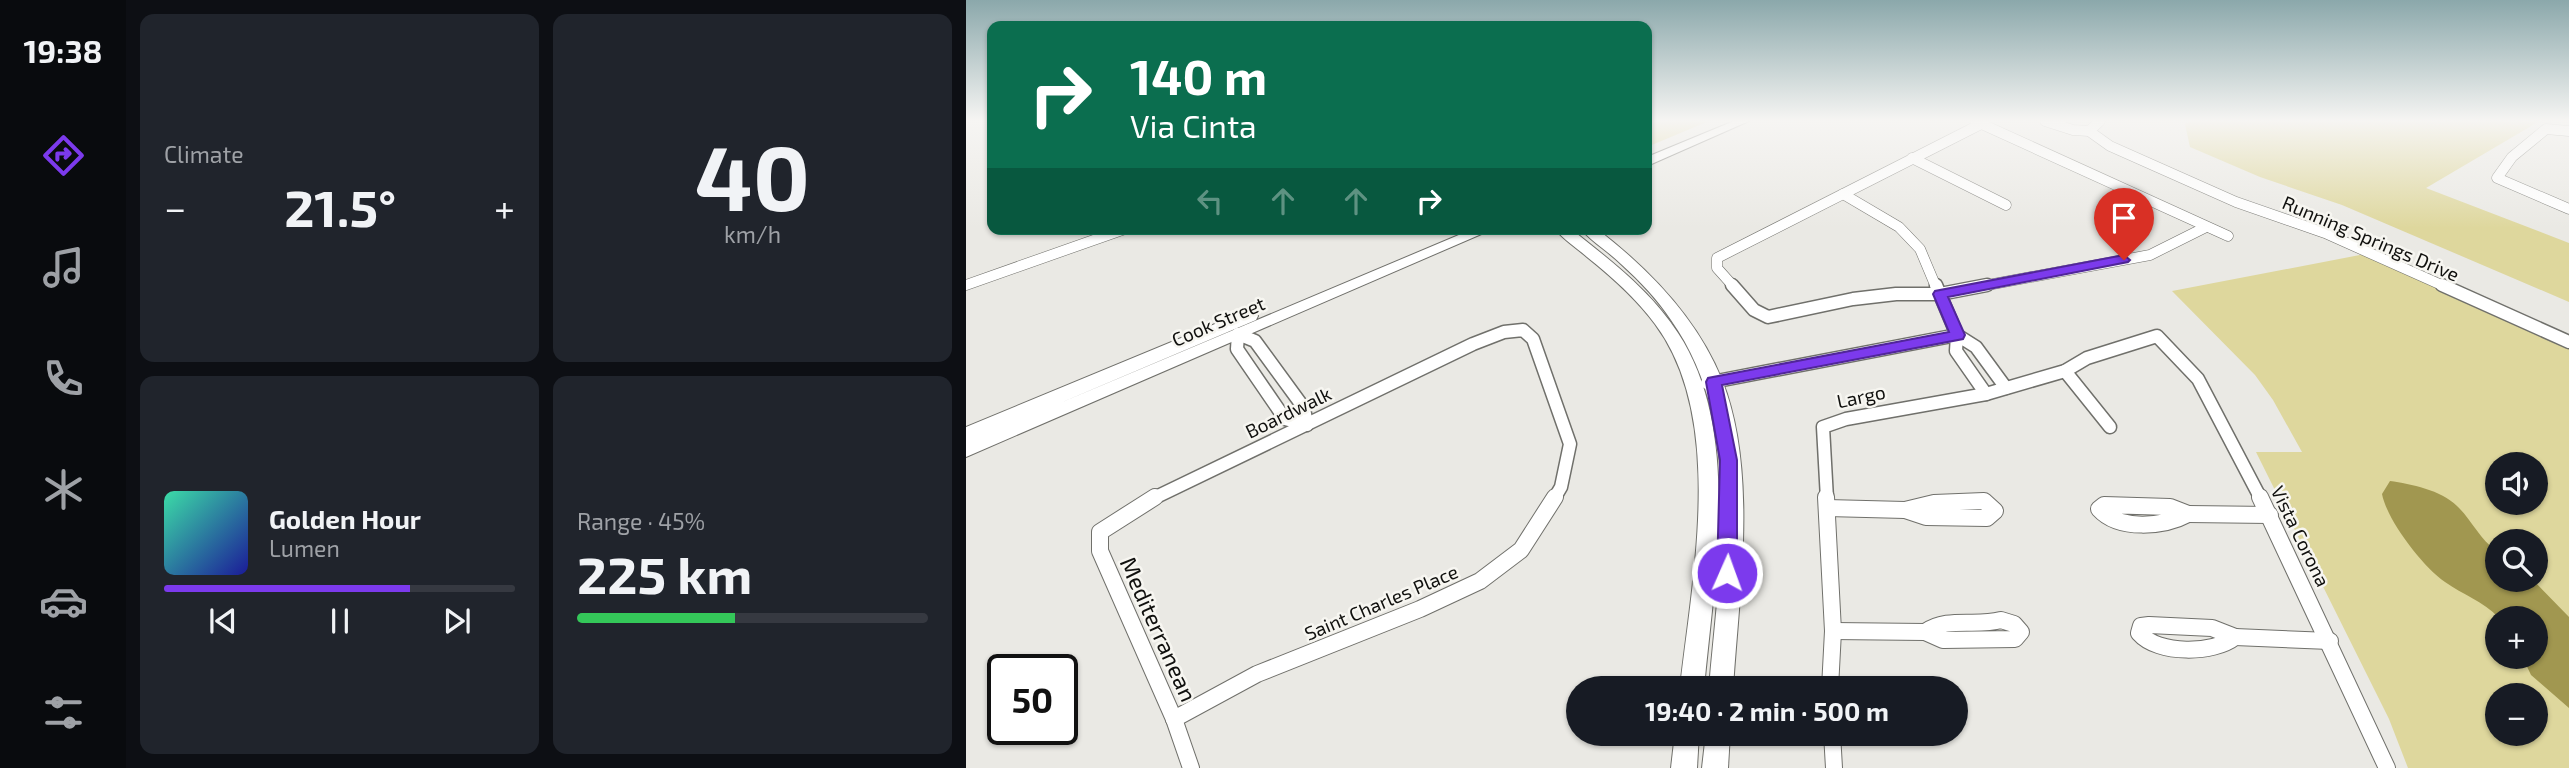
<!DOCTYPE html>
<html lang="en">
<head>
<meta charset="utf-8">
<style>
	body { margin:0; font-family:"Exo 2",sans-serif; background:#20242c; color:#f1f3f6; height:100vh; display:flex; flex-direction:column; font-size:26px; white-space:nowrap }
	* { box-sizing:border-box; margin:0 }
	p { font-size:23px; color:#9ea1a6 }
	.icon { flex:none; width:38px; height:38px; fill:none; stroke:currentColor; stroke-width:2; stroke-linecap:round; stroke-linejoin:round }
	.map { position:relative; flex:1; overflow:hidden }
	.details { display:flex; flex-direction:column; gap:14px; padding:14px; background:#0d0f14; width:840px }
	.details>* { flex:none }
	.top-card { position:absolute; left:21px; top:21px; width:665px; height:214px; border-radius:14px; box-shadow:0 2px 5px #0004; background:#0b6e4f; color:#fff; overflow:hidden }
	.fabs { position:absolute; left:1519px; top:452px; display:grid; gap:14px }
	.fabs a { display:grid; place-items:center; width:63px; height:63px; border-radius:50%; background:#171b24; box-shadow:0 2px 5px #0004; font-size:35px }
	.speed { position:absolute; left:21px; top:654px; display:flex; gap:14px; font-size:35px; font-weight:700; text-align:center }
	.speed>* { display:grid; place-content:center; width:91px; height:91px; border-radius:50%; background:#171b24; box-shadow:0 2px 5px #0004; line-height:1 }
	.speed .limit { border:4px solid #111; border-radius:10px; background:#fff; color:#111 }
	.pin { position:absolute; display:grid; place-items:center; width:60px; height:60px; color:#fff; margin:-72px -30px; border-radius:50% 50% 50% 0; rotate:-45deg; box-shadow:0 0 7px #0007 }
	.pin .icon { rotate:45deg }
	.me { position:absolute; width:77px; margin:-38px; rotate:2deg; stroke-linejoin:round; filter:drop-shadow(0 0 5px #0008) }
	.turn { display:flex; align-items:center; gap:24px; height:147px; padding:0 28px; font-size:32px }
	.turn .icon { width:91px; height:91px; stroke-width:2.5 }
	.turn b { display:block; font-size:49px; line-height:60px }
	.lanes { display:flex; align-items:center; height:66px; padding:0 28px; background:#0003; justify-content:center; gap:35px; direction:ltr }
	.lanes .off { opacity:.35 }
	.big { font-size:52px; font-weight:700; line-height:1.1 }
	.details .tile { flex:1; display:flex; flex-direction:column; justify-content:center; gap:10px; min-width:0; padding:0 24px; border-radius:14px; background:#20242c }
	.details .dial { align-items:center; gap:0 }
	.dial b { font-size:91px; line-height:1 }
	.song { display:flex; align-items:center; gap:21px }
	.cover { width:84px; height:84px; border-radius:10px; background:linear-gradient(135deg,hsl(160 70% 55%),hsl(240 70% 35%)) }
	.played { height:7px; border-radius:4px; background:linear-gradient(90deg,#7c3aed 70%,#363941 70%) }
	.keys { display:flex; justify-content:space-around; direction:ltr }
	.heat { display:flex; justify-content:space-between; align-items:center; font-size:38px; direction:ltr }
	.charge { height:10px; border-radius:5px; background:linear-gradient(90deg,#34c759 45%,#363941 0) }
	.details .tiles { flex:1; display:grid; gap:14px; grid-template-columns:repeat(2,1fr) }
	.trip { position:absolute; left:600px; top:676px; width:402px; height:70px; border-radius:35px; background:#171b24; box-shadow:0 2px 5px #0004; font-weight:700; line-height:70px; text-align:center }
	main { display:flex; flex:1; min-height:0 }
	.tabs { display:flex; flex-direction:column; width:126px; justify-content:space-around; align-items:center; background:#090b0e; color:#9ea1a6 }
	.tabs .icon { width:49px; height:49px }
	.tabs .current { color:#7c3aed }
	.tabs b { font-size:32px; color:#f1f3f6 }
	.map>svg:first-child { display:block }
	.green { fill:#ded79d; fill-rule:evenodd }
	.water { fill:#a19750 }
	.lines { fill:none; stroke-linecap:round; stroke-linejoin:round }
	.minor-far2-casing { stroke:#70706b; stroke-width:11 }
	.minor-far1-casing { stroke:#70706b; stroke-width:15 }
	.minor-casing { stroke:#70706b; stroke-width:18 }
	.secondary-casing { stroke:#70706b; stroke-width:2 }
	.minor-far2 { stroke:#fff; stroke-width:10 }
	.minor-far1 { stroke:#fff; stroke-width:12 }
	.minor { stroke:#fff; stroke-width:16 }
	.secondary { fill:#fff; fill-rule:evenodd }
	.route { fill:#7c3aed; stroke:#51269a; stroke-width:2 }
	.labels { text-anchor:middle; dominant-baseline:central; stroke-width:5; stroke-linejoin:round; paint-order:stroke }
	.street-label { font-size:19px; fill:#10100e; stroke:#f7f6f1 }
	.near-street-label { font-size:23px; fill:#10100e; stroke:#f7f6f1 }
</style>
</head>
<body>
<main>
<nav class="tabs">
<b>19:38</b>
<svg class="icon current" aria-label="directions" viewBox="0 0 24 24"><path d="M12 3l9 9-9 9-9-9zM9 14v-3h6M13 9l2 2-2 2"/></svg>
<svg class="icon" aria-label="music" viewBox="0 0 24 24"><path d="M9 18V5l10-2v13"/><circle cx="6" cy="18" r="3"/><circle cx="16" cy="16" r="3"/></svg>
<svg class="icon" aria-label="phone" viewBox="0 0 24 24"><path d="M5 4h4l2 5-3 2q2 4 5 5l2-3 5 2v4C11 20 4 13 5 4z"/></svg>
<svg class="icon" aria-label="climate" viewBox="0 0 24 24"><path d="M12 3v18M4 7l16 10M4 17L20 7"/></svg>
<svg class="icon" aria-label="car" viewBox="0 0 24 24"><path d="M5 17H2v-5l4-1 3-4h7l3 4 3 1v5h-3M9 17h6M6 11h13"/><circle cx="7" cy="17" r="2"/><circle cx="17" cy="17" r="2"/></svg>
<svg class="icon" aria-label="filters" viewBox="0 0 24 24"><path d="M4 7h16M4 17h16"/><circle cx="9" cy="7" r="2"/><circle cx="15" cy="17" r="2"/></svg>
</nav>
<section class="details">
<div class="tiles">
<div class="tile"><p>Climate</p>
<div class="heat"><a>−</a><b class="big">21.5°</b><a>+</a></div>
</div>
<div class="tile dial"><b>40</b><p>km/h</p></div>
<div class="tile">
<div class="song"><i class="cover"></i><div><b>Golden Hour</b><p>Lumen</p></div></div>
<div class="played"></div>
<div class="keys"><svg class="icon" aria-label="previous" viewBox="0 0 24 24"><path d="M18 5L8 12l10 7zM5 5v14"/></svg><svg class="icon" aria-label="pause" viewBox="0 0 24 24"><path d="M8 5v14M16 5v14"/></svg><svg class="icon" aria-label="next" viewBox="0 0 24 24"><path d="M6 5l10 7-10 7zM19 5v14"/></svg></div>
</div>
<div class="tile"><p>Range · 45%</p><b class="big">225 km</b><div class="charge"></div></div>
</div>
</section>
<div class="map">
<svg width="1603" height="768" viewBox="0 0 1603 768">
	<rect width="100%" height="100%" fill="#eae9e4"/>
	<!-- green -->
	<g class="green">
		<path d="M681,121H743L681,147Z"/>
		<path d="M1224,121H1587L1572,122L1460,188L1603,243V302L1376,205L1294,177L1224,147L1219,124Z"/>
		<path d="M1399,254L1603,344V768H1442L1423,719L1290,452H1336L1307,400L1289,375L1206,291ZM1531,464H1570V502H1531ZM1531,541H1570V579H1531ZM1531,618H1570V656H1531ZM1531,695H1570V733H1531Z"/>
	</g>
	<!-- water -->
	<path class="water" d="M1424,481C1445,484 1475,490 1491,506C1506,520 1513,539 1531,551V579H1566L1603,617V708L1565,675L1556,656H1570V618H1533C1517,601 1497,595 1479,582C1456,566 1421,520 1416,494Z"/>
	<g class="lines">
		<defs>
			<g id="minor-far2">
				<path d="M1009,121L1262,236"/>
				<path d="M1079,121L1107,130L1123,131L1144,146L1270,202L1359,233L1480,287"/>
				<path d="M1123,131L1134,121"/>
				<path d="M1603,131L1580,129L1546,157L1531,178L1603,209"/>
				<path d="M946,158L1040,205"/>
				<path d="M877,194L933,227L954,249L970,287"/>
				<path d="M0,285L159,229"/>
				<path d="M768,287L751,268V258L1015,124"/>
				<path d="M1011,287L1184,255L1240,227"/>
			</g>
			<g id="minor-far1">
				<path d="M766,285L788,310L802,317L887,299L930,294H974L1021,285"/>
				<path d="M1476,285L1603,342"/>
				<path d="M272,334L289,341L338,408L341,425L319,419L271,349Z"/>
				<path d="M1099,371L1144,427"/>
				<path d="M741,383L991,335L970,285"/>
				<path d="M1020,394L990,351L991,335L1010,347L1040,388"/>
				<path d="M186,499L507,344L538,332L557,330L567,339L604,444L595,487L588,499"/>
				<path d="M861,499L857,427L880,419L1020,394L1099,371L1121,358L1191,336L1232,379L1295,499"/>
			</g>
			<g id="minor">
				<path d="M189,497L134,532V551L208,719"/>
				<path d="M860,497L867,631L864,688"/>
				<path d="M1294,497L1421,768"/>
				<path d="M1018,501L1029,511L1021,518L960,517L939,510L968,503Z"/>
				<path d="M1138,505L1204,507L1222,514C1198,527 1153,531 1133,509Z"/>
				<path d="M861,508L939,510"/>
				<path d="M1222,514L1304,515"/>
				<path d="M1035,620L1048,624L1055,632L1049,639L977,640L959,632C982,616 1009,627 1035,620Z"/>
				<path d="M1183,625L1246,628L1269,637C1248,654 1192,655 1173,633L1175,626Z"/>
				<path d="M867,631L959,632"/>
				<path d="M1269,637L1364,641"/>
				<path d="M208,719L225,768"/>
				<path d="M208,719L291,674L454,609L514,581L555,550L589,497"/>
				<path d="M866,733L868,768"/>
			</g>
			<g id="secondary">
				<path d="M768,121H783L681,166V157Z"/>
				<path d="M507,229H527L0,457V442L3,441L0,442V427L278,312H290L292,316L290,320L87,406Z"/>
				<path d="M589,229H605C644,260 685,291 712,333C776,430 748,578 738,688H714C726,579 760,419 689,324C670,298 646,277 621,257C611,248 598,240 589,229Z"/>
				<path d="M615,229H631C683,269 731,318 756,380C792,471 773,592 767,688H743C753,566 780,426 705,320C691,299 674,281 655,264C643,252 626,242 615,229Z"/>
				<path d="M709,733H733L731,768H705Z"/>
				<path d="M740,733H764L762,768H736Z"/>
			</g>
		</defs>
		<!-- minor-far2 casing -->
		<use href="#minor-far2" class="minor-far2-casing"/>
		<!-- minor-far1 casing -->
		<use href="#minor-far1" class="minor-far1-casing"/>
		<!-- minor casing -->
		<use href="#minor" class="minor-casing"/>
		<!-- secondary casing -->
		<use href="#secondary" class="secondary-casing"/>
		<!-- minor-far2 -->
		<use href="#minor-far2" class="minor-far2"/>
		<!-- minor-far1 -->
		<use href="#minor-far1" class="minor-far1"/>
		<!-- minor -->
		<use href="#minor" class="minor"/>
		<!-- secondary -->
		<use href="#secondary" class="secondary"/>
	</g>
	<!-- sky -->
	<linearGradient id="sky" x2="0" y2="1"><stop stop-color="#8ba8ab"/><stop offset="0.53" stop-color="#f6f5f3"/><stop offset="1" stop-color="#f6f5f3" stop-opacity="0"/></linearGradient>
	<rect width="1603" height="228" fill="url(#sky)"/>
	<!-- route -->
	<path class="route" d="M1158,255L1164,260L1162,262L982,297L999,335L997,339L756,385L771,460V573L768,579H754L751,573L754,460L740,382L742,378L983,332L967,294L969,291Z"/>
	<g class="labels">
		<!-- street labels -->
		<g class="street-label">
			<text transform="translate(1405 238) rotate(23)">Running Springs Drive</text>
			<text transform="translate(252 321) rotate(-23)">Cook Street</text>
			<text transform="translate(895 396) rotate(-12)">Largo</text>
			<text transform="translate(322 412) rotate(-26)">Boardwalk</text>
			<text transform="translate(1335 536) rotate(64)">Vista Corona</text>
			<text transform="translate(415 602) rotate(-23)">Saint Charles Place</text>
		</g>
		<!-- near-street labels -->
		<g class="near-street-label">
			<text transform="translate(193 629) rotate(66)">Mediterranean</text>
		</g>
	</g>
</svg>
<div class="fabs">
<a><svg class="icon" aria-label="sound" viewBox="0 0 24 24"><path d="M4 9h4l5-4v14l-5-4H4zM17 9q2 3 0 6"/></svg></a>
<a><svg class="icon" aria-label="search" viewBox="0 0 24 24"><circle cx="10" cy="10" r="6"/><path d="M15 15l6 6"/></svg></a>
<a>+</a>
<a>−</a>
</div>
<div class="speed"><div class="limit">50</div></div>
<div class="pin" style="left:1158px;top:260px;background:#d93025"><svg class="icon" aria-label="arrive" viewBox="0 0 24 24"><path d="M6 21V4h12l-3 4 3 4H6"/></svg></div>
<svg class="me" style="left:761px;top:573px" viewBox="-20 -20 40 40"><circle r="17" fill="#7c3aed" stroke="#fff" stroke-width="3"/><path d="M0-11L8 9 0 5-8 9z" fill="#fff"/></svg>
<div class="trip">19:40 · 2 min · 500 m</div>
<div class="top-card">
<div class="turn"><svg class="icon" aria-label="right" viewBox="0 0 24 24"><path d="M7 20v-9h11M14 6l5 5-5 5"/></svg><div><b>140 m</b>Via Cinta</div></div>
<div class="lanes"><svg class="icon off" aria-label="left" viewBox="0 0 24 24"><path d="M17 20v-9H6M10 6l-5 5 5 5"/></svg><svg class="icon off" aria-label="ahead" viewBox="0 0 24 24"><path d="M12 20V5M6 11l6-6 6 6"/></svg><svg class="icon off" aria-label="ahead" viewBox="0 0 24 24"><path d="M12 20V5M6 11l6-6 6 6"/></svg><svg class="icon" aria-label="right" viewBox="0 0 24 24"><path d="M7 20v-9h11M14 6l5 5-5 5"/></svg></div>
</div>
</div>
</main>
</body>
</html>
